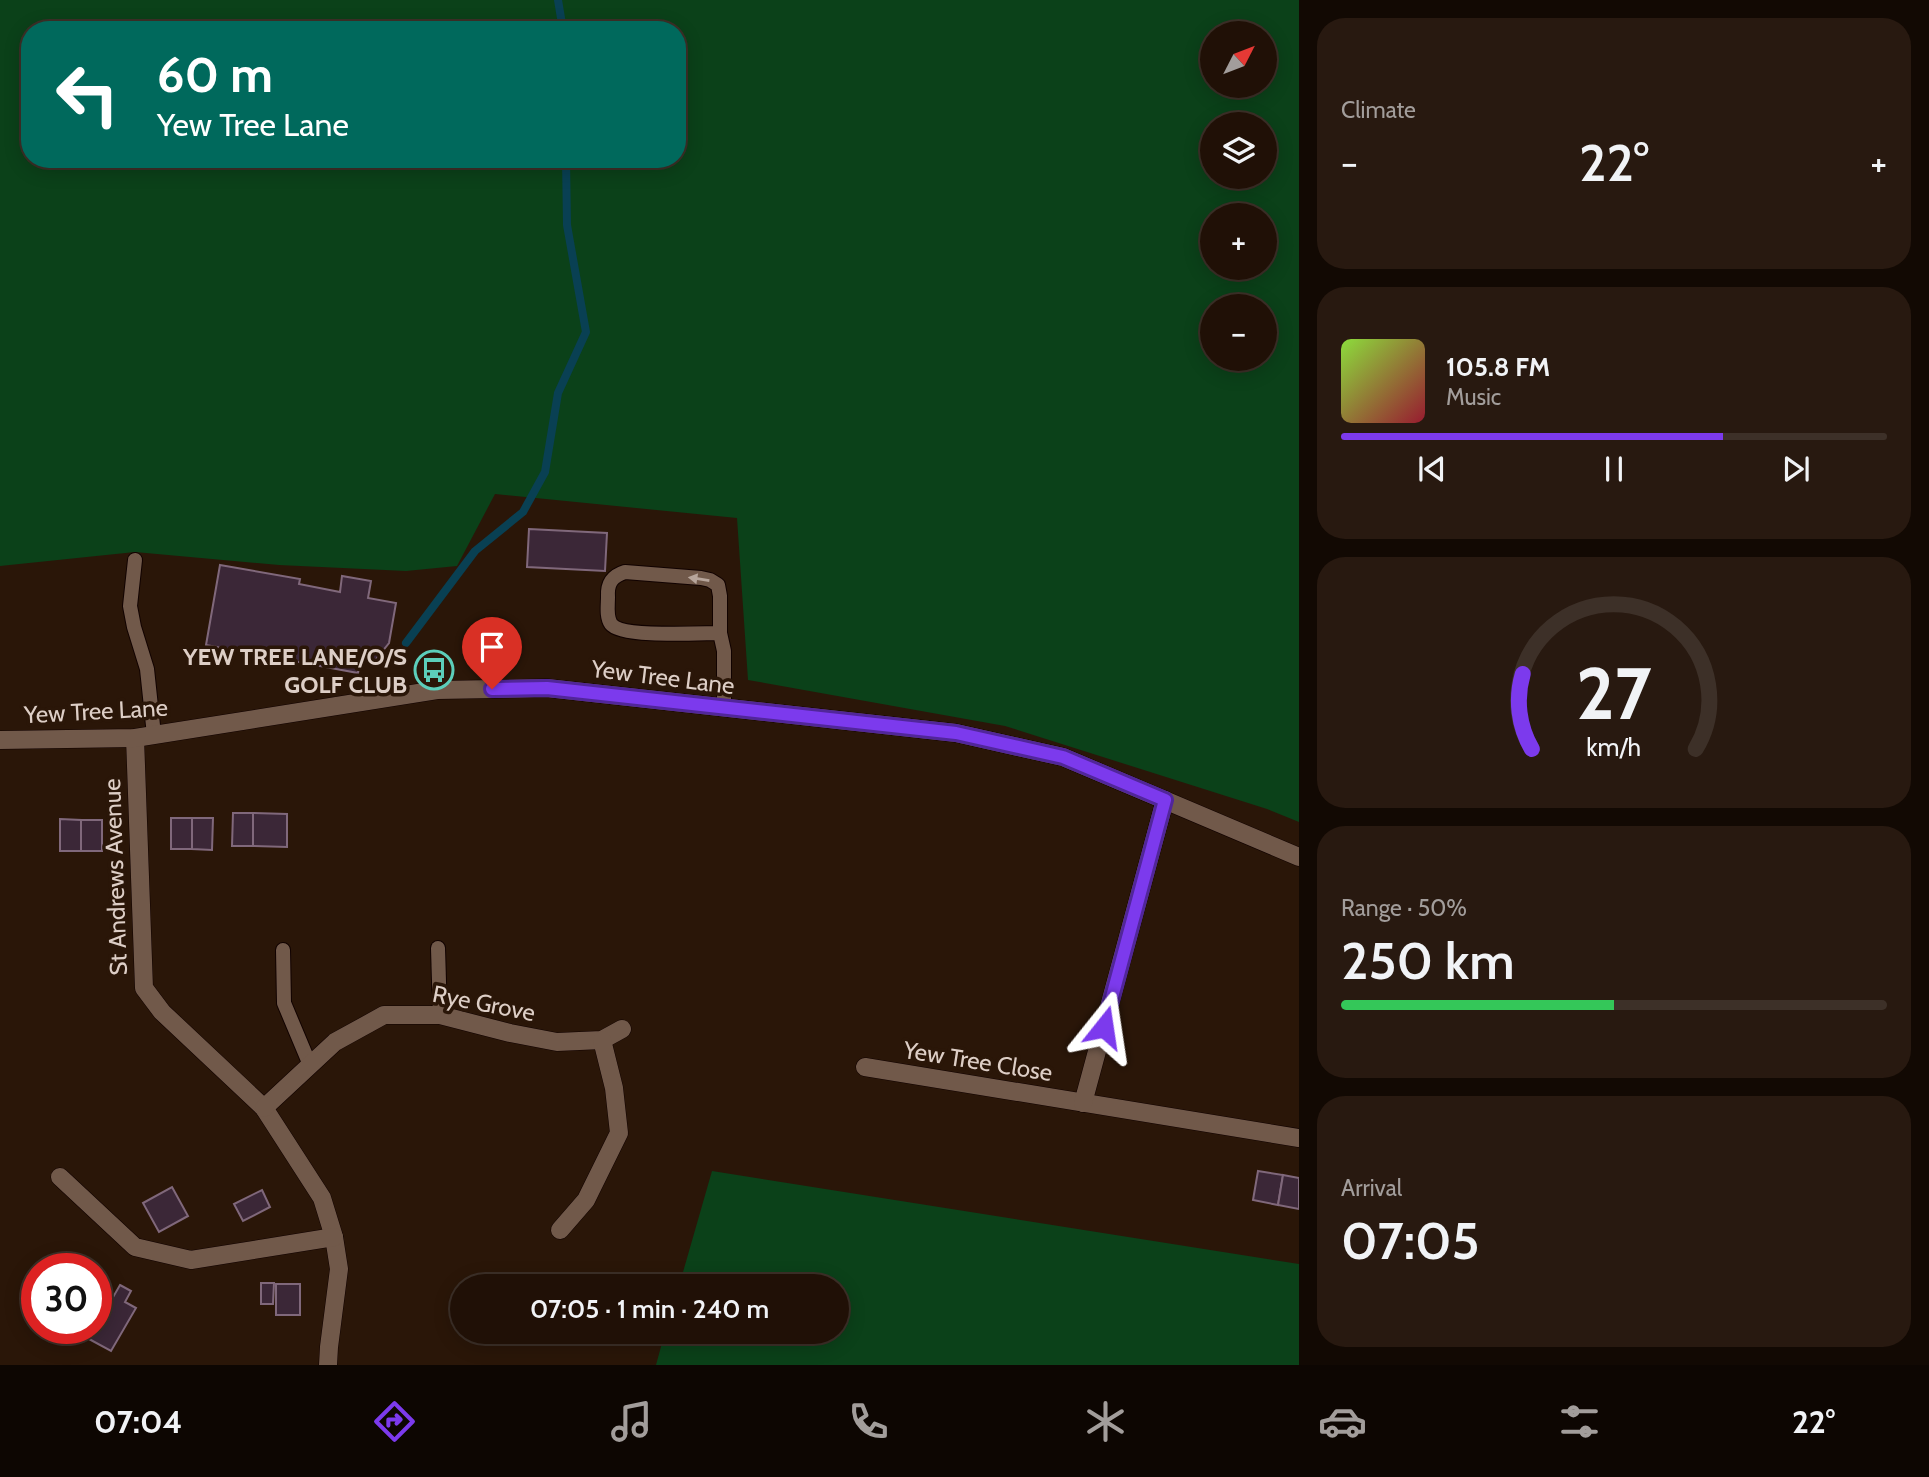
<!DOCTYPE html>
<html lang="en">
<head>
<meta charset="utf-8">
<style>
	body { margin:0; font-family:Cabin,sans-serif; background:#281910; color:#f1f3f6; height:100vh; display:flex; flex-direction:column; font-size:26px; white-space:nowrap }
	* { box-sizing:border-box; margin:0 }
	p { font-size:23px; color:#a29d9b }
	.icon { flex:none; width:38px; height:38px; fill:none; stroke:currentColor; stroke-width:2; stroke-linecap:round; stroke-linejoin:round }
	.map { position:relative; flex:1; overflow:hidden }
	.drawer { display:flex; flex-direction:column; gap:18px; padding:18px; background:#120903; width:630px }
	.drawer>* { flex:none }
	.hud { position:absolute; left:21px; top:21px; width:665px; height:147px; border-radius:28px; box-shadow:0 4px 18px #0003,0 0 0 2px #3d3028; background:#00695c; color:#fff; overflow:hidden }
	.needle { width:46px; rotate:48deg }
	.fabs { position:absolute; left:1200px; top:21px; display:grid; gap:14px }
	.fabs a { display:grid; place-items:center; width:77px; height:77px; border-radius:50%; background:#201006; box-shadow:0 4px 18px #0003,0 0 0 2px #3d3028; font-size:35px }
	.speed { position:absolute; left:21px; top:1253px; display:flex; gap:14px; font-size:35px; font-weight:700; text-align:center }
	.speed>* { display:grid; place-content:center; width:91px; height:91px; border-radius:50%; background:#201006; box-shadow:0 4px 18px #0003,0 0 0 2px #3d3028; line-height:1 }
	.speed .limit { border:10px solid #d22; background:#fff; color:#111 }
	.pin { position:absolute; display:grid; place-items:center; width:60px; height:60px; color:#fff; margin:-72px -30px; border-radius:50% 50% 50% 0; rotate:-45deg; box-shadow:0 0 7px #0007 }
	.pin .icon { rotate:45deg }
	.me { position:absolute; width:77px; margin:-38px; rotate:15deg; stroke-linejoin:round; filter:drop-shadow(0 0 5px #0008) }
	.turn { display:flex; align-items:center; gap:24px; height:147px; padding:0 21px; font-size:32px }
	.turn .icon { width:91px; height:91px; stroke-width:2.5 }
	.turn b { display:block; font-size:49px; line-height:60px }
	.big { font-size:52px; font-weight:600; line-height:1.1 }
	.drawer .tile { flex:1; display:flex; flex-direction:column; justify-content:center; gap:10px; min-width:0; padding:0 24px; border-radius:28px; background:#281910 }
	.drawer .dial { align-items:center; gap:0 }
	.dial svg { height:182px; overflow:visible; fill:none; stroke:#3d3028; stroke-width:7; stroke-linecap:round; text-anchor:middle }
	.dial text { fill:#f1f3f6; stroke:none }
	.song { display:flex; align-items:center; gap:21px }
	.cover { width:84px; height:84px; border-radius:10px; background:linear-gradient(135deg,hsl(90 70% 55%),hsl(350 70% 35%)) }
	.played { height:7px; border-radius:4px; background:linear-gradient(90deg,#7c3aed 70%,#3d3028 70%) }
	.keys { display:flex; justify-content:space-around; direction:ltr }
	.heat { display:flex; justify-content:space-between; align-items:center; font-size:38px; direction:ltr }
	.charge { height:10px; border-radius:5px; background:linear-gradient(90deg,#34c759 50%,#3d3028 0) }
	.trip { position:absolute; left:450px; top:1274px; width:399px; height:70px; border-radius:35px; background:#201006; box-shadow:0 4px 18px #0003,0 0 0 2px #3d3028; font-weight:600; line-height:70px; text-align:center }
	.tabs { display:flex; height:112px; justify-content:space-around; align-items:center; background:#0d0602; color:#a29d9b }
	.tabs .icon { width:49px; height:49px }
	.tabs .active { color:#7c3aed }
	.tabs b { font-size:32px; color:#f1f3f6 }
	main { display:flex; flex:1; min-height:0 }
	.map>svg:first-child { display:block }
	.green { fill:#0b4119; fill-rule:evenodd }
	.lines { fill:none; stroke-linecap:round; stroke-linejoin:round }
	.stream { stroke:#094053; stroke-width:8 }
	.building { fill:#3b2737; stroke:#80687b; stroke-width:2 }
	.service-casing { stroke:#110200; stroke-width:16 }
	.minor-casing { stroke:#110200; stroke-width:19 }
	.tertiary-casing { stroke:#110200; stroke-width:19 }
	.service { stroke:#71594a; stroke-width:14 }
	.minor { stroke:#71594a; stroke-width:18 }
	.tertiary { stroke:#71594a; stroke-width:18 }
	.oneway { fill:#b7a59b }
	.route-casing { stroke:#51269a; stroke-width:18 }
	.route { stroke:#7c3aed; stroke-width:12 }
	.labels { text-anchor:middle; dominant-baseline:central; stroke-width:7; stroke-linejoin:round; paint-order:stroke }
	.poi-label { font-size:24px; font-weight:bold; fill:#ddcec6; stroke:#2a1608; text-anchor:end }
	.street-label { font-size:24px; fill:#ddcec6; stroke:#2a1608 }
</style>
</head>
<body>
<main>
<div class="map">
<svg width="1299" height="1365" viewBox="0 0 1299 1365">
	<rect width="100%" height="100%" fill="#2a1608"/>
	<!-- green -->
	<g class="green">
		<path d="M0,0H1299V822L1267,809L1005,726L748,680L737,518L495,494L457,566L406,571L279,565L135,552L0,566ZM30,30H677V159H30ZM1213,33H1265V86H1213ZM1213,124H1265V177H1213ZM1213,215H1265V268H1213ZM1213,306H1265V359H1213Z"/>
		<path d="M712,1171L1299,1264V1365H656L665,1332H836V1286H679Z"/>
	</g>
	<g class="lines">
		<!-- stream -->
		<g class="stream">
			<path d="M558,0L563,30"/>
			<path d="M406,643L475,551L523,512L545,472L558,393L586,332L567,225L566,159"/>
		</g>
	</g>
	<!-- building -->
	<g class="building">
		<path d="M529,529L607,533L605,571L527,567Z"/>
		<path d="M220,565L300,579L299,584L340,592L342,576L371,581L368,598L396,603L389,643L373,663L360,661L358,673L206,645Z"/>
		<path d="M233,813H253V846H232Z"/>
		<path d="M253,813L287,814V847L253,846Z"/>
		<rect x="171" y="818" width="21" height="31"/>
		<path d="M192,818H213L212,850L192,849Z"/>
		<path d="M60,819L81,820V851H60Z"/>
		<rect x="81" y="820" width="21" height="31"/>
		<path d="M1258,1171L1283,1175L1278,1205L1253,1200Z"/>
		<path d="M1283,1175L1299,1178V1209L1278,1205Z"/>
		<path d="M172,1187L188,1216L159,1232L143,1203Z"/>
		<path d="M262,1190L270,1207L243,1221L234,1204Z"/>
		<path d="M261,1283H274L273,1304H261Z"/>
		<rect x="276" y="1284" width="24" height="31"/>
		<path d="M120,1285L131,1291L125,1302L136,1308L111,1351L89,1339Z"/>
	</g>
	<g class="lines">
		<defs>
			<g id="service">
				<path d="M135,560L130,606L134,627L147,669L154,735"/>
				<path d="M720,633C701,633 621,638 611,624C606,617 608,605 608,597C607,583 612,576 625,572L701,578L710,580L718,585L720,596V633L724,651V709"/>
				<path d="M438,948L440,1015"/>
				<path d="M283,950L284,1003L310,1065"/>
			</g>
			<g id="minor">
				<path d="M135,738L144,988L162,1012L264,1108L322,1198L334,1237L339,1269L329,1347L328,1365"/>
				<path d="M865,1067L1299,1138"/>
				<path d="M1083,1103L1165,800"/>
				<path d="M264,1108L335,1042L384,1015H440L510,1033L557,1042L602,1040L622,1029"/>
				<path d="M60,1177L135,1247L191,1260L334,1237"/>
				<path d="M560,1230L586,1200L619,1133L614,1088L602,1040"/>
			</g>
			<path id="tertiary" d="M0,740L135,738L437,690L547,688L956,733L1063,757L1299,857"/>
		</defs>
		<!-- service casing -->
		<use href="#service" class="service-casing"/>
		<!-- minor casing -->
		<use href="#minor" class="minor-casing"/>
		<!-- tertiary casing -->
		<use href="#tertiary" class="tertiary-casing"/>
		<!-- service -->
		<use href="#service" class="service"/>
		<!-- minor -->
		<use href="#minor" class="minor"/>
		<!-- tertiary -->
		<use href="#tertiary" class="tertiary"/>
	</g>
	<!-- one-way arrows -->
	<defs><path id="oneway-solid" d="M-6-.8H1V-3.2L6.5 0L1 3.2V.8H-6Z" transform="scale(1.75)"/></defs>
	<use class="oneway" href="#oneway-solid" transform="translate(699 579) rotate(-171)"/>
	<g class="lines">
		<defs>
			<path id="route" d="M492,689L547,688L956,733L1063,757L1165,800L1104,1027"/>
		</defs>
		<!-- route casing -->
		<use href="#route" class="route-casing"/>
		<!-- route -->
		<use href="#route" class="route"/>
	</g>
	<!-- icons -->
	<defs>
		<symbol id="bus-ring" viewBox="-11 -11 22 22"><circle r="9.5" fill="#2a1608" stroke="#5cceba" stroke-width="1.5"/><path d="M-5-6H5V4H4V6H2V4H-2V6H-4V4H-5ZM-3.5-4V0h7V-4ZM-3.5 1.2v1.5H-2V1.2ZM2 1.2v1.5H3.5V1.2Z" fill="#5cceba"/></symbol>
	</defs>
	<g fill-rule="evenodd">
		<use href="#bus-ring" x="412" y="648" width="44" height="44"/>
	</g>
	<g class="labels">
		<!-- poi labels -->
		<g class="poi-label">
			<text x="407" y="656">YEW TREE LANE/O/S<tspan x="407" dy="28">GOLF CLUB</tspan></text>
		</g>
		<!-- street labels -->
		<g class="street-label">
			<text transform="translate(663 677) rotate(7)">Yew Tree Lane</text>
			<text transform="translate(96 711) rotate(-3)">Yew Tree Lane</text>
			<text transform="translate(115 877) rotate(-92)">St Andrews Avenue</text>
			<text transform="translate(484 1003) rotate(11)">Rye Grove</text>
			<text transform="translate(978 1061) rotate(9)">Yew Tree Close</text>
		</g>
	</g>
</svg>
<div class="fabs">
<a><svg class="needle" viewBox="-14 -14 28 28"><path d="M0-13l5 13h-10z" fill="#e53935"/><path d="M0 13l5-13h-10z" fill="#a29d9b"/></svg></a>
<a><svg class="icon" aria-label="layers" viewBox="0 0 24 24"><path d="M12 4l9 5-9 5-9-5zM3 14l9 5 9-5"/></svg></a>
<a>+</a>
<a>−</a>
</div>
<div class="speed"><div class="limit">30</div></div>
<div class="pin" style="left:492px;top:689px;background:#d93025"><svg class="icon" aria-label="arrive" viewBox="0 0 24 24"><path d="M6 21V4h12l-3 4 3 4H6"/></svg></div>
<svg class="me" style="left:1104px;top:1027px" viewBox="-20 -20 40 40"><path d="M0-17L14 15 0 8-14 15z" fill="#7c3aed" stroke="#fff" stroke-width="4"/></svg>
<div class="trip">07:05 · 1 min · 240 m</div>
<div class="hud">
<div class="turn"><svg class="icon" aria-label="left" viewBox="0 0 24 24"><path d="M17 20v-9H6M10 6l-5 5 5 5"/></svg><div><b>60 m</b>Yew Tree Lane</div></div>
</div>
</div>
<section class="drawer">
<div class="tile"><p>Climate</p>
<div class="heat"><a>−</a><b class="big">22°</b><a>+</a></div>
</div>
<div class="tile">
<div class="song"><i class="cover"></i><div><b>105.8 FM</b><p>Music</p></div></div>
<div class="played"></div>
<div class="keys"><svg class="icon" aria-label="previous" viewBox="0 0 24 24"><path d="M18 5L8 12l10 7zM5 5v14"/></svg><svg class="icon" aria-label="pause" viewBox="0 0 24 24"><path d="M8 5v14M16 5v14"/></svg><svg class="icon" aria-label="next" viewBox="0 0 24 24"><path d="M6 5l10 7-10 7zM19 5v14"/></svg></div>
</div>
<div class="tile dial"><svg viewBox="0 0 100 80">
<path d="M14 69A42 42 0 1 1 86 69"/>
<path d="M14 69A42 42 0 0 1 10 36" stroke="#7c3aed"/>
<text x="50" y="56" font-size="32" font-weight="700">27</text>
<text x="50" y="72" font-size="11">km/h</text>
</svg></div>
<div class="tile"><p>Range · 50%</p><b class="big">250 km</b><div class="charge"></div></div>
<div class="tile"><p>Arrival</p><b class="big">07:05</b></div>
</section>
</main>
<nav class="tabs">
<b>07:04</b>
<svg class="icon active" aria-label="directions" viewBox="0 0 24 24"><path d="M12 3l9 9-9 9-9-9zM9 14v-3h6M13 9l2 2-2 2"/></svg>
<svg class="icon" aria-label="music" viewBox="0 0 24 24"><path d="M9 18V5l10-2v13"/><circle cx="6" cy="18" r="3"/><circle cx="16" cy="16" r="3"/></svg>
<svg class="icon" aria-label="phone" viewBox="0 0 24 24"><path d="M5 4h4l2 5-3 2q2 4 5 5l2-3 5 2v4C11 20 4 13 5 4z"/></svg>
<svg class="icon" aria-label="climate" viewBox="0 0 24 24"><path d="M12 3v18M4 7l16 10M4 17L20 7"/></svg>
<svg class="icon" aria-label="car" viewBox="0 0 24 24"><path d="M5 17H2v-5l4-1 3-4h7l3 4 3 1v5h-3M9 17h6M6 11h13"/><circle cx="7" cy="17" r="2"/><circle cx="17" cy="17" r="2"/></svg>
<svg class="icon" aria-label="filters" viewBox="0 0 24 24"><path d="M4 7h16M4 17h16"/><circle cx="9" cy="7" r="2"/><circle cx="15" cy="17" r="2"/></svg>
<b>22°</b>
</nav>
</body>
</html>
